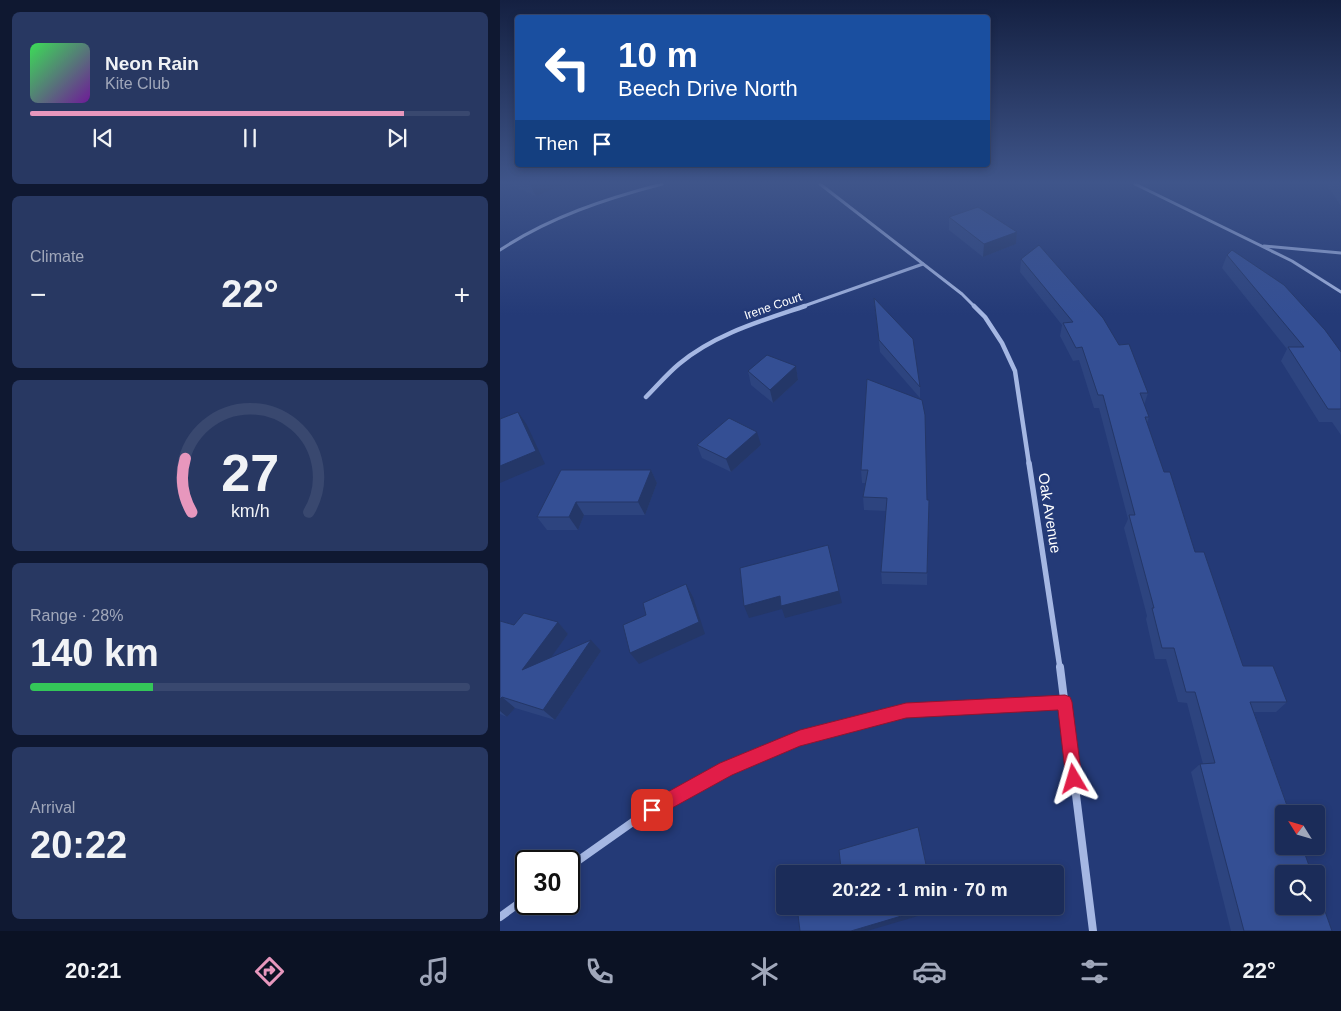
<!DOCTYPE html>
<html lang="en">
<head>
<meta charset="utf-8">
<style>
	body { margin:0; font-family:Helvetica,sans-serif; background:#283862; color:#f1f3f6; height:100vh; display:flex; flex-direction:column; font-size:19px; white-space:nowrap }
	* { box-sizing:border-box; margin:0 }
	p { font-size:16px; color:#a0a7ba }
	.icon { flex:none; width:28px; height:28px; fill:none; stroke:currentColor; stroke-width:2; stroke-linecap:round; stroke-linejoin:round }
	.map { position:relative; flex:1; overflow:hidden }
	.panel { display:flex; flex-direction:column; gap:12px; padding:12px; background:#0f1831; width:500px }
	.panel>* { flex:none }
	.guide { position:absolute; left:15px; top:15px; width:475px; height:152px; border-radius:5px; box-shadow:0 2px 8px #0003,0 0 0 1px #39486f; background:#1a4fa0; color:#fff; overflow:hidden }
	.needle { width:32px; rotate:307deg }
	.controls { position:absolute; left:775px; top:805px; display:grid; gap:10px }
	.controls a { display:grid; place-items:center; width:50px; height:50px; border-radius:5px; background:#1b2c59; box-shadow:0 2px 8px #0003,0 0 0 1px #39486f; font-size:25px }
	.speed { position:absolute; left:15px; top:850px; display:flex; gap:10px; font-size:25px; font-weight:700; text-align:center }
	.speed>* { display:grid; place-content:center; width:65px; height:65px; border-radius:50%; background:#1b2c59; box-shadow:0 2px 8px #0003,0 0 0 1px #39486f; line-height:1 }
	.speed .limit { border:2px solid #111; border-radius:8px; background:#fff; color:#111 }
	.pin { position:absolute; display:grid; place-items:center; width:42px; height:42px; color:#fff; margin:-21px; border-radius:10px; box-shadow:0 2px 8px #0006 }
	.me { position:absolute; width:55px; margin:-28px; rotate:353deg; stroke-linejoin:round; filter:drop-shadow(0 0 4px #0008) }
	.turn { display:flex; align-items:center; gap:18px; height:105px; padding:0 20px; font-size:22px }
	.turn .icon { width:65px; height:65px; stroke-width:2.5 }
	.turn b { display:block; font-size:35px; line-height:42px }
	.then { display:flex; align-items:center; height:48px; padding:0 20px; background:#0003; gap:10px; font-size:19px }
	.big { font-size:38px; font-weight:700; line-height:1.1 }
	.panel .widget { flex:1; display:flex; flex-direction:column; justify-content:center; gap:8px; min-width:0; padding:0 18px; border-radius:8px; background:#283862 }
	.panel .dial { align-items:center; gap:0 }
	.dial svg { height:130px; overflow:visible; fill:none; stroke:#39486f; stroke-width:7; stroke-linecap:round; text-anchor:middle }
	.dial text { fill:#f1f3f6; stroke:none }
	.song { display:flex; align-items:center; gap:15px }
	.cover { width:60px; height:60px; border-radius:8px; background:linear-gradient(135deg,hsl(130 70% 55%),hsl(280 70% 35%)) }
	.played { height:5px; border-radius:2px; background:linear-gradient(90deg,#e797bd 85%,#39486f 85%) }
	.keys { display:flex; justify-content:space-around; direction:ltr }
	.heat { display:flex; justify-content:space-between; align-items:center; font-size:28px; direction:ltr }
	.charge { height:8px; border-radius:4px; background:linear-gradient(90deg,#34c759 28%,#39486f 0) }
	.trip { position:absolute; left:276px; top:865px; width:288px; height:50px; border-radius:5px; background:#1b2c59; box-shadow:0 2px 8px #0003,0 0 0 1px #39486f; font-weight:700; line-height:50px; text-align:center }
	.tab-bar { display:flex; height:80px; justify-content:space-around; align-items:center; background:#0b1224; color:#a0a7ba }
	.tab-bar .icon { width:35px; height:35px }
	.tab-bar .on { color:#e797bd }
	.tab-bar b { font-size:22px; color:#f1f3f6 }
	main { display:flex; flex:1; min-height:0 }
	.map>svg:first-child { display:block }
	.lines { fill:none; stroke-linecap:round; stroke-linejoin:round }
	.minor-far3 { stroke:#a5b7e3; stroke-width:3 }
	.minor-far2 { stroke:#a5b7e3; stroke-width:4.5 }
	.minor-far1 { stroke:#a5b7e3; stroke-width:5.5 }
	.minor { stroke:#a5b7e3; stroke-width:8 }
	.wall { fill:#2d447f }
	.shaded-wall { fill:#243768 }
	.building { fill:#344f94; stroke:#243768 }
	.route { fill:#e11d48; stroke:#92132f }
	.labels { text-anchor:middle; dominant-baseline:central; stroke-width:5; stroke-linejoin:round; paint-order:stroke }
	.far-street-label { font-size:12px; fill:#fff; stroke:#243a77 }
	.street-label { font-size:15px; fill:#fff; stroke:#243a77 }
</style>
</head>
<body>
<main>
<section class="panel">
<div class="widget">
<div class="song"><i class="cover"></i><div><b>Neon Rain</b><p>Kite Club</p></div></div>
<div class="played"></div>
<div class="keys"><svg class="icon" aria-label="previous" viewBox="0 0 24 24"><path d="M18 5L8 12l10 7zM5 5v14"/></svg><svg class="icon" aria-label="pause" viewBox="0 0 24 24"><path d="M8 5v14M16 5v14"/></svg><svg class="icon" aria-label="next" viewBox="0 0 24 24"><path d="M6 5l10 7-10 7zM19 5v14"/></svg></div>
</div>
<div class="widget"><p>Climate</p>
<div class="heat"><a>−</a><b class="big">22°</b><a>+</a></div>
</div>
<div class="widget dial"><svg viewBox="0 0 100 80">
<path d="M14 69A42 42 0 1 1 86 69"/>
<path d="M14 69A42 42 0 0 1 10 36" stroke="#e797bd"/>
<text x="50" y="56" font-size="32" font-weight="700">27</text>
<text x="50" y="72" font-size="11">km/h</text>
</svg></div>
<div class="widget"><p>Range · 28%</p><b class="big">140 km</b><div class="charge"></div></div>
<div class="widget"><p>Arrival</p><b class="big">20:22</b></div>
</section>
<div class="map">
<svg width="841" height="931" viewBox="0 0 841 931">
	<rect width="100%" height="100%" fill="#243a77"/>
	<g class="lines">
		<!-- minor-far3 -->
		<g class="minor-far3">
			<path d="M320,184L462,294L475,307"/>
			<path d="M635,184L792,261L841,292"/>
			<path d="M764,246L841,253"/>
			<path d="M0,250C50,217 105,199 162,184"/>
			<path d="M301,307L423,264"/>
		</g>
		<!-- minor-far2 -->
		<g class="minor-far2">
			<path d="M474,306L485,317L502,343L515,371L529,464"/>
			<path d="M146,397C157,386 167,374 179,364C215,334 261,321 305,306"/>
		</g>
		<!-- minor-far1 -->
		<path class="minor-far1" d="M529,463L560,668"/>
		<!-- minor -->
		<g class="minor">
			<path d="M560,667L593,931"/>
			<path d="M69,867L137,819L226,769L300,738L406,710L565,702"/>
			<path d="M0,917L26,898"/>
		</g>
	</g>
	<!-- wall -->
	<g class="wall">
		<path d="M9,184H65L36,196Z"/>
		<path d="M826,184H841V206Z"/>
		<path d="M449,217L517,232L516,244L483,257L449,230Z"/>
		<path d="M727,255L841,352V435L832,422H819L781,361L787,349L722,268Z"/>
		<path d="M521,259L648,393L644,405L649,417L647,423L664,472L695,552L743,666L787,702L776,712H754L832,931H731L691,772L700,764H703L687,703L678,702L666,659H655L646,619L647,616L624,528L628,519L599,408H594L579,360L573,361L560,336L562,325L520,272Z"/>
		<path d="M374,298L420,387V398L380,352Z"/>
		<path d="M296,366L298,380L273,403L251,385L248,371Z"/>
		<path d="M367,379L427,500H429L427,585L382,584L381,572L386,511L364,510L363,497L365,483H362L361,470Z"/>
		<path d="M197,445H261L231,472L202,458Z"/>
		<path d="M151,470L157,483L145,515H84L78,530H47L37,517Z"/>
		<path d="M0,621L14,625L58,622L68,634L51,657L101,651L55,720L15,708L7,717L0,714Z"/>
	</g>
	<!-- shaded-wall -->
	<g class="shaded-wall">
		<path d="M32,184H65L36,196L30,185Z"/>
		<path d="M517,232L516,244L483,257L484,244Z"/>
		<path d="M296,366L298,380L273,403L270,390Z"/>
		<path d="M18,412L27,425L45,464L0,483V466Z"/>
		<path d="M257,432L261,445L231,472L226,459Z"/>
		<path d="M151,470L157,483L145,515L138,502Z"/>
		<path d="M76,502L84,515L78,530L69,517Z"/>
		<path d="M186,584L193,597L205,634L139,664L130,653Z"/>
		<path d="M339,591L342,603L285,618L282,609L249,618L244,606L280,596Z"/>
		<path d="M58,622L68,634L34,681L22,670Z"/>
		<path d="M91,640L101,651L55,720L43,710Z"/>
		<path d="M2,697L15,708L7,717L0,711V699Z"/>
		<path d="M436,906L435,911L367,931H351Z"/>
	</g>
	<!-- building -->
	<g class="building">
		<path d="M478,207L517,232L484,244L449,217Z"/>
		<path d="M539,245L603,318L619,345L629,344L648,393H640L649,417H645L664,472H670L695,552H704L743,666H773L787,702H750L790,814H784V846H802L812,874H784V906H816V886L832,931H744L700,764L715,763L695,692H686L674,648H662L652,608H654L629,515H635L603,395H598L582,347L576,348L563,323L573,322L521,259Z"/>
		<path d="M732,250L784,285L825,330L841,352V409H828L788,347H804L727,255Z"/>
		<path d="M374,298L413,339L420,387L379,340Z"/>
		<path d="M267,355L296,366L270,390L248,371Z"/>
		<path d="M367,379L422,400L425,415L427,500H429L427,573L381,572L387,498L363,497L368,470H361Z"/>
		<path d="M18,412L36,451L0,466V419Z"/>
		<path d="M229,418L257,432L226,459L197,445Z"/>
		<path d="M61,470H151L138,502H76L69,517H37Z"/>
		<path d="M328,545L339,591L281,606L280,596L244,606L240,568Z"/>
		<path d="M186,584L199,622L130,653L123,625L146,615L143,603Z"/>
		<path d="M24,613L58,622L22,670L91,640L43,710L2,697L0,699V621L14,625Z"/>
		<path d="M418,827L428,874H322L341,868L339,850Z"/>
		<path d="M297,906H435L351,931H300Z"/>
	</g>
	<!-- sky -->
	<linearGradient id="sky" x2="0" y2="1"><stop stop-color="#142041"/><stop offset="0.58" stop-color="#3f558a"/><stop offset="1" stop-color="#3f558a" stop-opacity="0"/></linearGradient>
	<rect width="841" height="315" fill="url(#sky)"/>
	<!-- route -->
	<path class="route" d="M565,695L570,697L572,702L582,779L580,784L574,787L568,784L566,779L558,710L406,718L300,746L232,775L152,819L146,817L143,810L146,804L220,763L300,730L406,703Z"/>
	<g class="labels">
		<!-- far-street labels -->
		<g class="far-street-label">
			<text transform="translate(273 306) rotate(-19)">Irene Court</text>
		</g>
		<!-- street labels -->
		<g class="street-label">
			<text transform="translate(550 513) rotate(81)">Oak Avenue</text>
		</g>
	</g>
</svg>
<div class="controls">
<a><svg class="needle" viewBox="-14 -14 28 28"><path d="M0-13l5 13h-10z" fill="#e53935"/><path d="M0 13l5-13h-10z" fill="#a0a7ba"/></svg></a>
<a><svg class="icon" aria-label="search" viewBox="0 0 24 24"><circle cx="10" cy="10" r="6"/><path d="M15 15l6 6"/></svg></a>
</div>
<div class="speed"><div class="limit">30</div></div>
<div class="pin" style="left:152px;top:810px;background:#d93025"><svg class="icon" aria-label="arrive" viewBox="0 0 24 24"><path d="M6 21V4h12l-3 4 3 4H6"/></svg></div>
<svg class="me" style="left:574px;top:779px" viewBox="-20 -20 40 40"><path d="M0-17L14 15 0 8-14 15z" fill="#e11d48" stroke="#fff" stroke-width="4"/></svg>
<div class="trip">20:22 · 1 min · 70 m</div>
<div class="guide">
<div class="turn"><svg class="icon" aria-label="left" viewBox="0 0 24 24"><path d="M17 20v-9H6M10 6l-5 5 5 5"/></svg><div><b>10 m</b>Beech Drive North</div></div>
<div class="then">Then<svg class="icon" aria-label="arrive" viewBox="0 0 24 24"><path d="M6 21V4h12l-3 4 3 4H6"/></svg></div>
</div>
</div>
</main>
<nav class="tab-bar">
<b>20:21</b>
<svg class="icon on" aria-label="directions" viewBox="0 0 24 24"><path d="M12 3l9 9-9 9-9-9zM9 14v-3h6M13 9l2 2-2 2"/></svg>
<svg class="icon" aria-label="music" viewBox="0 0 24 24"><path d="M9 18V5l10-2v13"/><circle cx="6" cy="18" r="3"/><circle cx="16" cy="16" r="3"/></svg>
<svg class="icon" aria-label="phone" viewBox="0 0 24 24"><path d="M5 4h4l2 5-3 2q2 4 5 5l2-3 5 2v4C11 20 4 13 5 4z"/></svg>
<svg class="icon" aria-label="climate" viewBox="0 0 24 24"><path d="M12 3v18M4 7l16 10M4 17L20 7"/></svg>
<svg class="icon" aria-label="car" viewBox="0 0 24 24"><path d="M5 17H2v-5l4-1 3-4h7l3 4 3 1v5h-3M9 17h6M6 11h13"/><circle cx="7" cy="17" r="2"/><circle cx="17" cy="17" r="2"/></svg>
<svg class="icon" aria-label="filters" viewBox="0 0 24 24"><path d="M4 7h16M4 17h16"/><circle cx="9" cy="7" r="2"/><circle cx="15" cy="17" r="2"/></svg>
<b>22°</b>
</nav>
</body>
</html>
